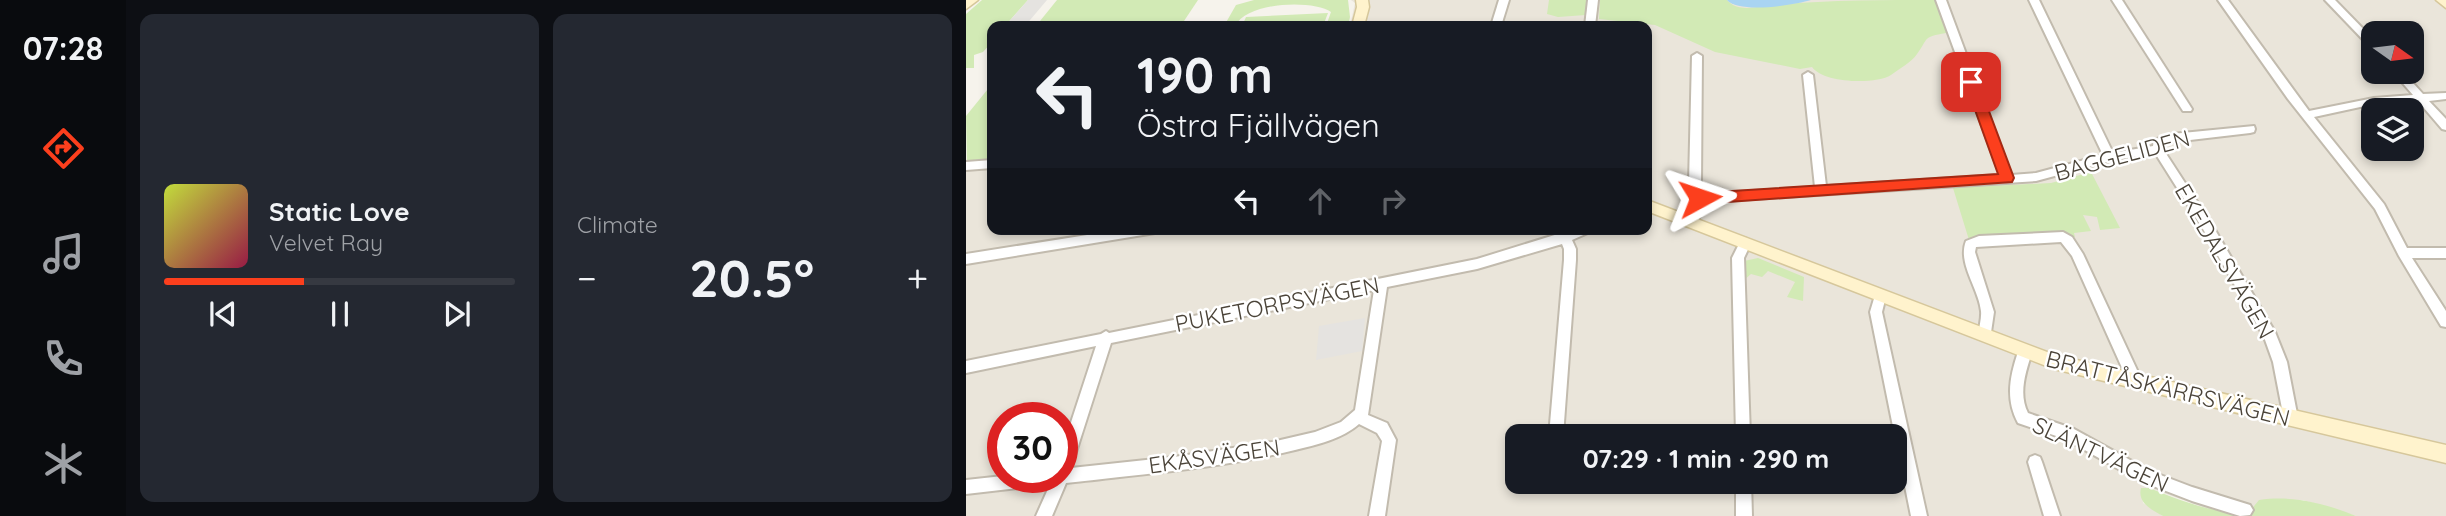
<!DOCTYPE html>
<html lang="en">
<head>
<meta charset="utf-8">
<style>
	body { margin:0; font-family:Quicksand,sans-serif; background:#242831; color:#f1f3f6; height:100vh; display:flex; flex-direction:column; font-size:26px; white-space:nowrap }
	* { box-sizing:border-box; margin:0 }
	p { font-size:23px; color:#9ea1a6 }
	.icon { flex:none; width:38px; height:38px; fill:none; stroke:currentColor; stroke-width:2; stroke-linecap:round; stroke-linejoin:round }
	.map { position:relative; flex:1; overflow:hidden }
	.drawer { display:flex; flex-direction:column; gap:14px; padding:14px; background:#0d0f14; width:840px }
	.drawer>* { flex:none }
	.top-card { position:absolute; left:21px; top:21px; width:665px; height:214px; border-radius:14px; box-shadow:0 4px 10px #0003; background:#171b24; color:#f1f3f6; overflow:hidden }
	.needle { width:46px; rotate:104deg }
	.fabs { position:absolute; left:1395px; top:21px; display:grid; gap:14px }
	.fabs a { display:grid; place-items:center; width:63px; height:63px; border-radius:14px; background:#171b24; box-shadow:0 4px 10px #0003; font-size:35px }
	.speed { position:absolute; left:21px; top:402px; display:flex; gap:14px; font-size:35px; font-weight:700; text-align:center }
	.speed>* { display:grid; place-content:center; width:91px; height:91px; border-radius:50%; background:#171b24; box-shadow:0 4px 10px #0003; line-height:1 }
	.speed .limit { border:10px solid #d22; background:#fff; color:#111 }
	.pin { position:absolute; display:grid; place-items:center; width:60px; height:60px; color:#fff; margin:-30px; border-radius:14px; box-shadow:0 4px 10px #0006 }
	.me { position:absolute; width:77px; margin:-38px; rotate:85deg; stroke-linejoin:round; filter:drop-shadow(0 0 5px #0008) }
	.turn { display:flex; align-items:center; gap:24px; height:147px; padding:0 35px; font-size:32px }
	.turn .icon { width:91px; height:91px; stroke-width:2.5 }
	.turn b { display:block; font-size:49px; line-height:60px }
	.lanes { display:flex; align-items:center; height:66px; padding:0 35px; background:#0003; justify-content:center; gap:35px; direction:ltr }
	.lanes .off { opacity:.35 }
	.big { font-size:52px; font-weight:800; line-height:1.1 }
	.drawer .widget { flex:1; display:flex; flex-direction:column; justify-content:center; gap:10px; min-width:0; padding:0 24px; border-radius:14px; background:#242831 }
	.song { display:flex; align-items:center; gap:21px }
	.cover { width:84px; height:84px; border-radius:10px; background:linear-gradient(135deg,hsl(70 70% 55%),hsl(340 70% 35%)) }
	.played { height:7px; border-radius:4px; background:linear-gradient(90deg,#fc3f1d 40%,#363941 40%) }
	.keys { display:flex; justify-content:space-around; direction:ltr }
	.heat { display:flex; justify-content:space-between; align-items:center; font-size:38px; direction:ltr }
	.drawer .tiles { flex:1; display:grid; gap:14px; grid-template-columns:repeat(2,1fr) }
	.trip { position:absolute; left:539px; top:424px; width:402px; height:70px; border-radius:14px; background:#171b24; box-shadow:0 4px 10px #0003; font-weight:800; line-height:70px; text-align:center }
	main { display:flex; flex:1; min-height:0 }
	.menu { display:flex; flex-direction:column; width:126px; justify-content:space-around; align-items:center; background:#090b0e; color:#9ea1a6 }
	.menu .icon { width:49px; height:49px }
	.menu .on { color:#fc3f1d }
	.menu b { font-size:32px; color:#f1f3f6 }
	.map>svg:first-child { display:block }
	.residential { fill:#eae5da; fill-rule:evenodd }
	.green { fill:#d2eab5 }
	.parking { fill:#e5e3e0 }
	.water { fill:#a9d4f2 }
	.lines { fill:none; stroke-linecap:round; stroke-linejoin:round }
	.street-casing { stroke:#c2bbae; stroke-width:4 }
	.secondary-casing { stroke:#d6c79b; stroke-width:3 }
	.street { fill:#fff; fill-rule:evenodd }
	.secondary { fill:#fff3cd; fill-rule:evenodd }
	.route { fill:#fc3f1d; stroke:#a42913; stroke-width:2 }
	.labels { text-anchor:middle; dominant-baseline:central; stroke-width:5; stroke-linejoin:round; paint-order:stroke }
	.street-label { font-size:23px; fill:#4b4439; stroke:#fff }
</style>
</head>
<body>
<main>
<nav class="menu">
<b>07:28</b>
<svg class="icon on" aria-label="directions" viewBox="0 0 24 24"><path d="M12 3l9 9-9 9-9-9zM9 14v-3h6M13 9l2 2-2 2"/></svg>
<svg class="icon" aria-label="music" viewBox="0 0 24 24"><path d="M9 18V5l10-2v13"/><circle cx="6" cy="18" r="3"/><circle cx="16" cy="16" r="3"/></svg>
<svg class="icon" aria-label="phone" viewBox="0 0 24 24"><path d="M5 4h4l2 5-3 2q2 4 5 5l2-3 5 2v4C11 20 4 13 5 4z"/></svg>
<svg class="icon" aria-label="climate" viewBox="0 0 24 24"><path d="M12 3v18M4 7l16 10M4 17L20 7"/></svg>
</nav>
<section class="drawer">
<div class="tiles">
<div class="widget">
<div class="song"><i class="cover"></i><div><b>Static Love</b><p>Velvet Ray</p></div></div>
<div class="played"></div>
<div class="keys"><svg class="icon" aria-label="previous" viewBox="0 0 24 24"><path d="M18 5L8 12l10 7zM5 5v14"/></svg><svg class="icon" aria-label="pause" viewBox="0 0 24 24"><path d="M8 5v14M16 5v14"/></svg><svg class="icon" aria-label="next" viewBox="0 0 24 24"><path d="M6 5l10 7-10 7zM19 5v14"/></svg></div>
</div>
<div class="widget"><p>Climate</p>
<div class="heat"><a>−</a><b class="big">20.5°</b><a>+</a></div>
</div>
</div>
</section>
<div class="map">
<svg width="1480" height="516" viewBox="0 0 1480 516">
	<rect width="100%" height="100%" fill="#f6f3ec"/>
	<!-- residential -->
	<path class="residential" d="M385,0H1473L1480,7V516H1390L1337,500L1272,514L1248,511L1183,488H1175L1177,503L1197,516H0V171L26,168V229H681V26H384L389,3ZM1407,33H1446V72H1407ZM1407,110H1446V149H1407ZM37,418H96V478H37ZM551,436H929V481H551Z"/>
	<!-- green -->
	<g class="green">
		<path d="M16,0H62L39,26H26V42L17,52L8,55V68H0V14Z"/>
		<path d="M91,0H232L218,21L70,26Z"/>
		<path d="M288,0H382L384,17L382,26H360L365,12C348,0 282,1 269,26H258L270,5Z"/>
		<path d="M583,0H625L620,15L592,17L581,14Z"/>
		<path d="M634,0H761C770,11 785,8 797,6C854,0 914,0 972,0L982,25L980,33C956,37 963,38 951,54C946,62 933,69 925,75C909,85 857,83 846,67L834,69L749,52L689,25L633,19Z"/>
		<path d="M362,13L357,26H276L280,17Z"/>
		<path d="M26,84V161L1,164L0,116Z"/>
		<path d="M1125,172L1154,228L1134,230L1131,217L1117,215L1125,231L1108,233L1109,237L1003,240L987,188L1085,183Z"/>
		<path d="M792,258L838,277L837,301L821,297L829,282L802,271L796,277L785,274L778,280V261Z"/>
		<path d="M1175,488H1183C1214,500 1251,516 1284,511L1293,500C1327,495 1358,503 1390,516H1197C1186,510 1171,503 1175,488Z"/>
	</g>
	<!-- parking -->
	<g class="parking">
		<path d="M62,0H81L59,26H39Z"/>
		<path d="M399,318L396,351L350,360L353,326Z"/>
	</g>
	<!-- water -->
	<path class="water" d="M761,0H845C828,5 773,14 761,0Z"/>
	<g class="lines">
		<defs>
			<g id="street">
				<path d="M533,0H543L535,26H525Z"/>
				<path d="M622,0H632L629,26H619Z"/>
				<path d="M970,0H980L1045,175L1070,173L1137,155L1063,0H1073L1147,153L1187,146L1188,140L1206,134L1288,126L1289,129L1288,132L1284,133L1207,142L1197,145V149L1245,223L1309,332L1321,362L1332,419L1330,424L1325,425L1320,424L1318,419L1307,362L1298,337L1237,229L1189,153L1144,161L1070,181L740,202L730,225H722L720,222L729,204L723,183L726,56L731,53L736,56L735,183L738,194L849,187L837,75L842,72L847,75L860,186L1034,175Z"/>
				<path d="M1146,0H1156L1226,109L1225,111H1217Z"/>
				<path d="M1252,0H1262L1343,111L1408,98L1447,95L1427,72H1437L1457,94L1480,93V99L1463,101L1480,119V130L1476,129L1452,101L1408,104L1348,117L1418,204L1441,248H1480V258H1446L1480,311V327L1475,326L1433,256L1409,209L1322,99Z"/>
				<path d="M1359,0H1369L1407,39V48L1404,47Z"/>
				<path d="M26,160V168L0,170V162Z"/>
				<path d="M159,229H195L189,233L0,264V254Z"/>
				<path d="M608,229H626L624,232L606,240L610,249V260L597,436H583L598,260V249L596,244L511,269L421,287L402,415L421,423L430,440L419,516H403L416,441L411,433L393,424C376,439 350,445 329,450C254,468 176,474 100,483L86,516H70L87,478H96V450L130,346L0,373V361L135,334L140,331L143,333L511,259ZM408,290L389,410L375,422L349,432L306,442L208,457L105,468L145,343Z"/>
				<path d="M1097,232L1106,237L1117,254L1171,370L1172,381L1170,385L1165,387L1160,385L1157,370L1106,256L1095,242L1010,247L1009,252L1028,312L1024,339L1019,341L1014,339C1011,330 1016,321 1015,311C1013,289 991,263 1000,241L1013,236Z"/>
				<path d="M779,238L785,243L778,258L784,436H770L766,258L775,240Z"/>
				<path d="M914,291L918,292L920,296L916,312L961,516H945L904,312L910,292Z"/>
				<path d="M1059,346L1064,348L1066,352C1060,371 1052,394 1062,413L1108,429L1184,471L1226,487L1284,505L1287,510L1284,515L1274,516L1226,501L1174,481L1099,439L1052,423C1039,399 1044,376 1052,352L1054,348Z"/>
				<path d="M1069,455L1074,457L1076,462L1094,516H1078L1062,462L1064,457Z"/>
				<path d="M37,476V478H86L84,483L79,485L0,494V480Z"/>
				<path d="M770,481H785L786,516H770Z"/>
			</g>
			<g id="secondary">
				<path d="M0,0H12L0,9Z"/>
				<path d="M390,0H402L403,7L398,26H386L391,7Z"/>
				<path d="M1470,0H1480V8Z"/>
				<path d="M681,200L1089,355L1480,445V463L1088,369L681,211Z"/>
			</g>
		</defs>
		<!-- street casing -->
		<use href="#street" class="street-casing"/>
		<!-- secondary casing -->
		<use href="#secondary" class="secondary-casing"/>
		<!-- street -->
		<use href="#street" class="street"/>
		<!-- secondary -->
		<use href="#secondary" class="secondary"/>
	</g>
	<!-- route -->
	<path class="route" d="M1005,78L1012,82L1048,178L1046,182L734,204L727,198L734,193L1032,174L999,82Z"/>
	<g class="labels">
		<!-- street labels -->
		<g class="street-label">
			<text transform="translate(1156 155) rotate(-15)">BAGGELIDEN</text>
			<text transform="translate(1259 261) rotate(60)">EKEDALSVÄGEN</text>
			<text transform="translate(311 304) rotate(-11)">PUKETORPSVÄGEN</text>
			<text transform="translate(1202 388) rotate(14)">BRATTÅSKÄRRSVÄGEN</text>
			<text transform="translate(1135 454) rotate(25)">SLÄNTVÄGEN</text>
			<text transform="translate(248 456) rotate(-8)">EKÅSVÄGEN</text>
		</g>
	</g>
</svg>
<div class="fabs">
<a><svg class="needle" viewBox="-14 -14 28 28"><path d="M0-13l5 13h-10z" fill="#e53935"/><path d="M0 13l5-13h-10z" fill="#9ea1a6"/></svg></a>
<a><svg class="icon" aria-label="layers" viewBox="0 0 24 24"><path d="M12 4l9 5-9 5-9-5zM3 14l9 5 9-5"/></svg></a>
</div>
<div class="speed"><div class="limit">30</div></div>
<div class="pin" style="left:1005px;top:82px;background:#d93025"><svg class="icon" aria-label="arrive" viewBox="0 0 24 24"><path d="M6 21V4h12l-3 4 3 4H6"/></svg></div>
<svg class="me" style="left:734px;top:198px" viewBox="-20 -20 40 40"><path d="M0-17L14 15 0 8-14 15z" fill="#fc3f1d" stroke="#fff" stroke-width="4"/></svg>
<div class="trip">07:29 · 1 min · 290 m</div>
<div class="top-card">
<div class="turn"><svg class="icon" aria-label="left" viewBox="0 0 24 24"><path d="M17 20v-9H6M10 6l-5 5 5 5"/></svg><div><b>190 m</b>Östra Fjällvägen</div></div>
<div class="lanes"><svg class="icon" aria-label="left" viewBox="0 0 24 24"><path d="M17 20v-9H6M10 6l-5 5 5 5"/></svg><svg class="icon off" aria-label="ahead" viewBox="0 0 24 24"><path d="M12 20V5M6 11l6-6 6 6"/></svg><svg class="icon off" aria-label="right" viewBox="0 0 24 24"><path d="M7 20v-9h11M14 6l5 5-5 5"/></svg></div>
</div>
</div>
</main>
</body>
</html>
